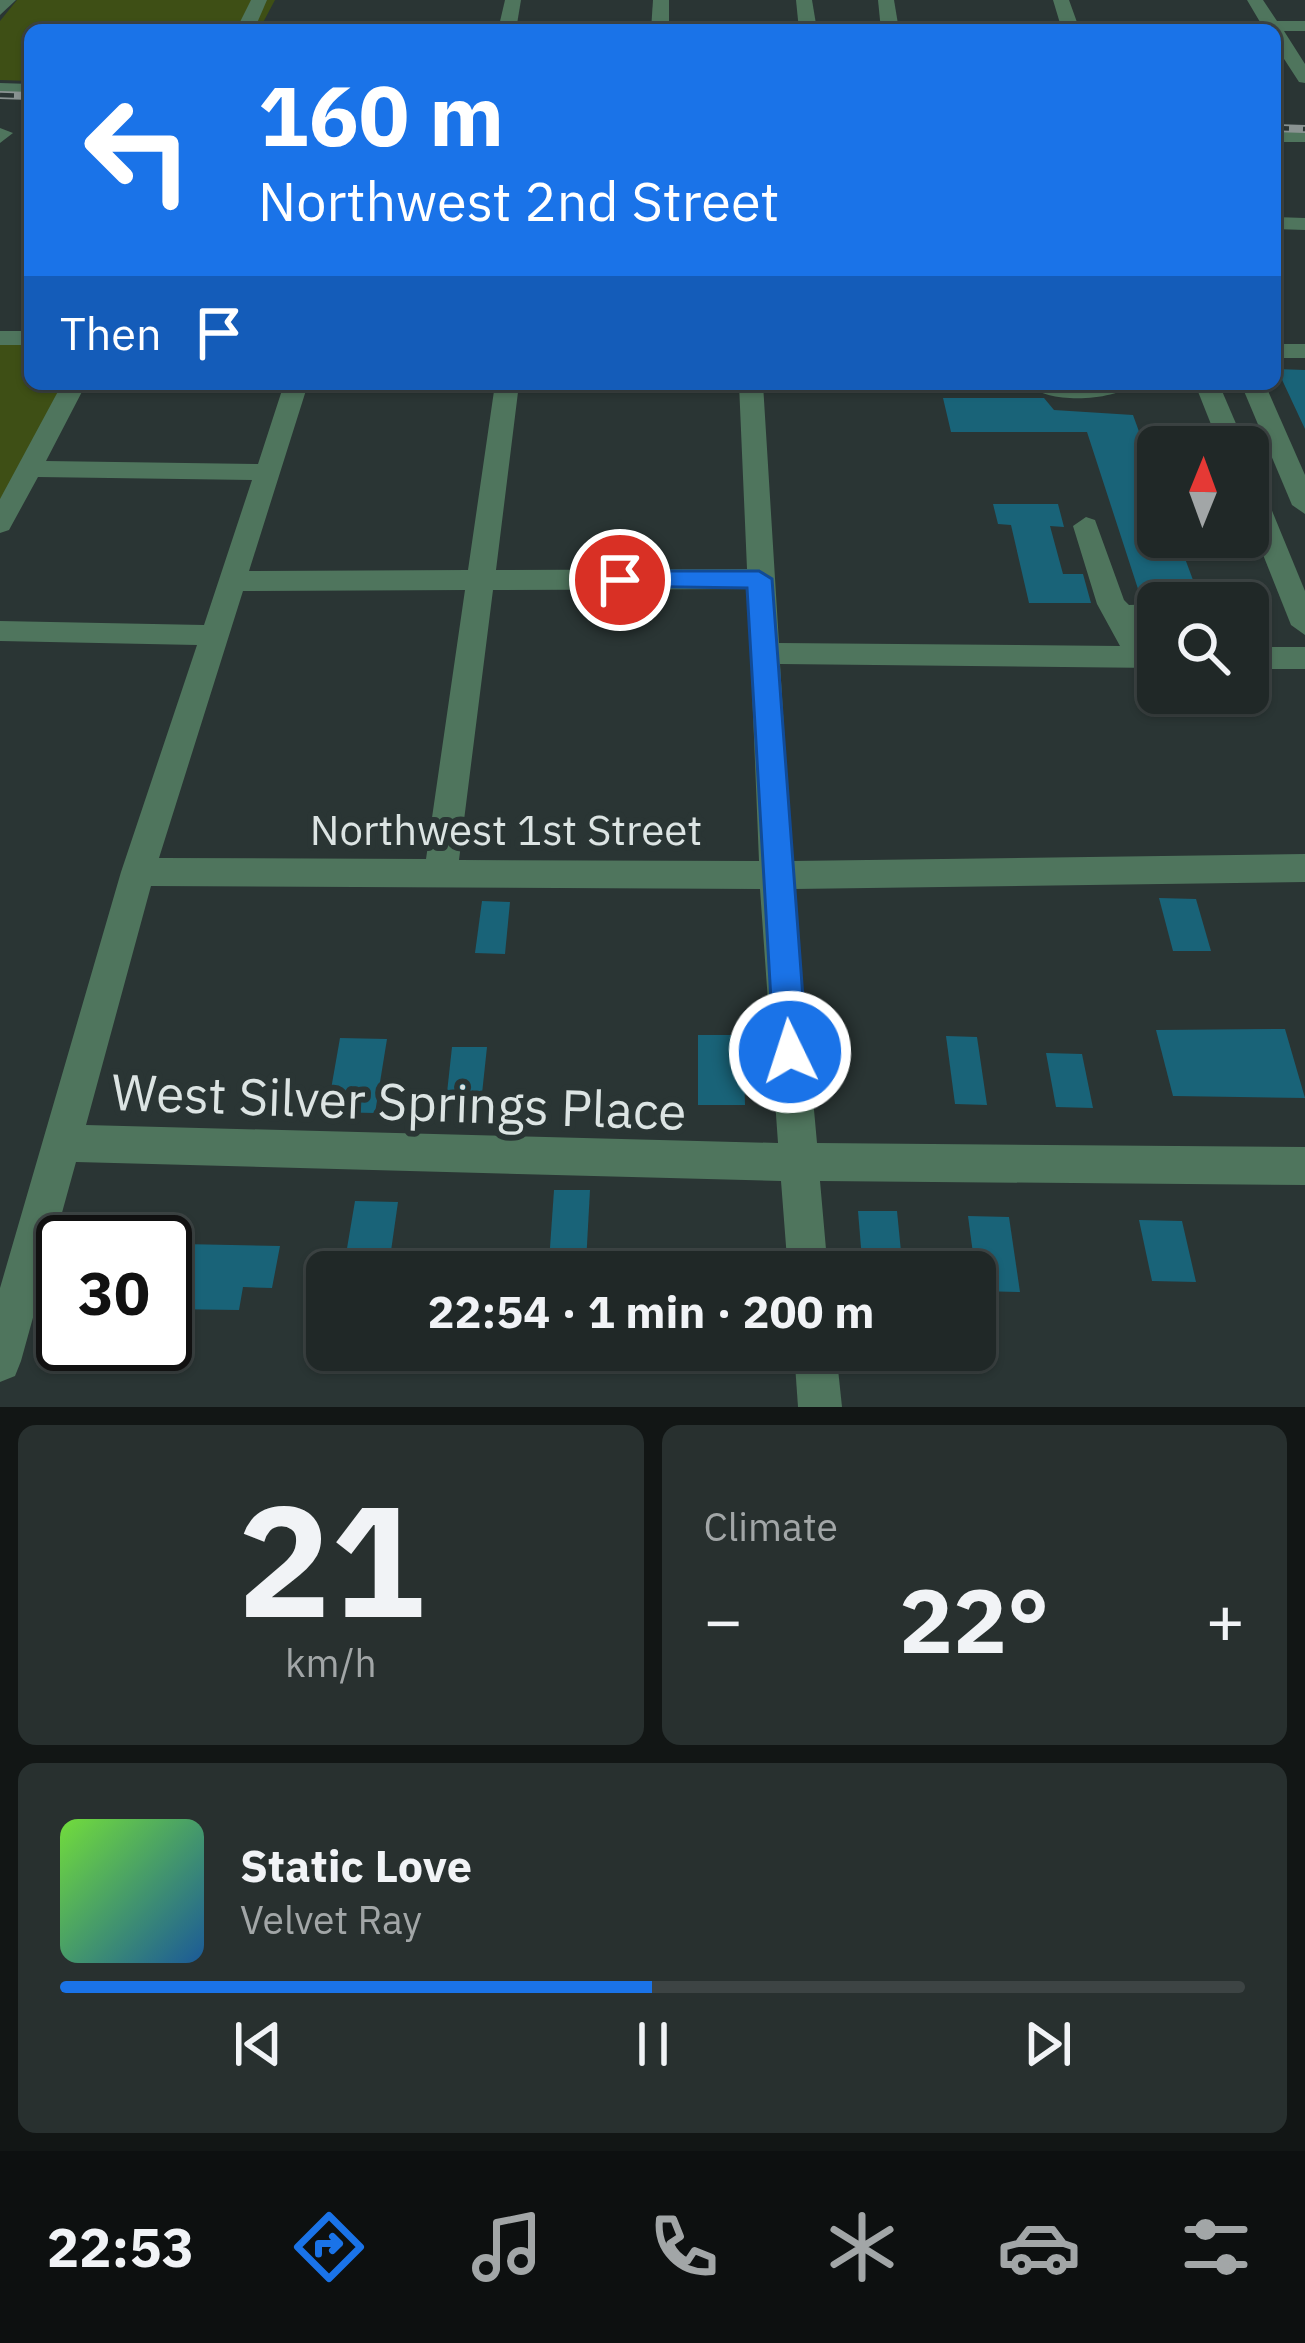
<!DOCTYPE html>
<html lang="en">
<head>
<meta charset="utf-8">
<style>
	body { margin:0; font-family:"IBM Plex Sans",sans-serif; background:#28302f; color:#f1f3f6; height:100vh; display:flex; flex-direction:column; font-size:45px; white-space:nowrap }
	* { box-sizing:border-box; margin:0 }
	p { font-size:39px; color:#a2a6a7 }
	.icon { flex:none; width:66px; height:66px; fill:none; stroke:currentColor; stroke-width:2; stroke-linecap:round; stroke-linejoin:round }
	.map { position:relative; height:1407px; overflow:hidden }
	.sheet { display:flex; flex-direction:column; gap:18px; padding:18px; background:#121615; flex:1 }
	.sheet>* { flex:none }
	.top-card { position:absolute; left:24px; top:24px; width:1257px; height:366px; border-radius:18px; box-shadow:0 3px 9px #0004,0 0 0 3px #3d4444; background:#1a73e8; color:#fff; overflow:hidden }
	.needle { width:78px; rotate:1deg }
	.controls { position:absolute; left:1137px; top:426px; display:grid; gap:24px }
	.controls a { display:grid; place-items:center; width:132px; height:132px; border-radius:18px; background:#202827; box-shadow:0 3px 9px #0004,0 0 0 3px #3d4444; font-size:60px }
	.speed { position:absolute; left:36px; top:1215px; display:flex; gap:24px; font-size:60px; font-weight:700; text-align:center }
	.speed>* { display:grid; place-content:center; width:156px; height:156px; border-radius:50%; background:#202827; box-shadow:0 3px 9px #0004,0 0 0 3px #3d4444; line-height:1 }
	.speed .limit { border:6px solid #111; border-radius:18px; background:#fff; color:#111 }
	.pin { position:absolute; display:grid; place-items:center; width:102px; height:102px; color:#fff; margin:-51px; border:6px solid #fff; border-radius:50%; box-shadow:0 3px 12px #0007 }
	.me { position:absolute; width:132px; margin:-66px; rotate:356deg; stroke-linejoin:round; filter:drop-shadow(0 0 9px #0008) }
	.turn { display:flex; align-items:center; gap:42px; height:252px; padding:0 36px; font-size:54px }
	.turn .icon { width:156px; height:156px; stroke-width:2.5 }
	.turn b { display:block; font-size:84px; line-height:102px }
	.then { display:flex; align-items:center; height:114px; padding:0 36px; background:#0003; gap:24px; font-size:45px }
	.big { font-size:90px; font-weight:800; line-height:1.1 }
	.sheet .card { flex:1; display:flex; flex-direction:column; justify-content:center; gap:18px; min-width:0; padding:0 42px; border-radius:18px; background:#28302f }
	.sheet .dial { align-items:center; gap:0 }
	.dial b { font-size:156px; line-height:1 }
	.song { display:flex; align-items:center; gap:36px }
	.cover { width:144px; height:144px; border-radius:18px; background:linear-gradient(135deg,hsl(100 70% 55%),hsl(210 70% 35%)) }
	.played { height:12px; border-radius:6px; background:linear-gradient(90deg,#1a73e8 50%,#3d4444 50%) }
	.keys { display:flex; justify-content:space-around; direction:ltr }
	.heat { display:flex; justify-content:space-between; align-items:center; font-size:66px; direction:ltr }
	.sheet .tiles { flex:1; display:grid; gap:18px; grid-template-columns:1fr 1fr }
	.card:last-child { grid-column:span 2 }
	.trip { position:absolute; left:306px; top:1251px; width:690px; height:120px; border-radius:18px; background:#202827; box-shadow:0 3px 9px #0004,0 0 0 3px #3d4444; font-weight:800; line-height:120px; text-align:center }
	.tabs { display:flex; height:192px; justify-content:space-around; align-items:center; background:#0d1010; color:#a2a6a7 }
	.tabs .icon { width:84px; height:84px }
	.tabs .current { color:#1a73e8 }
	.tabs b { font-size:54px; color:#f1f3f6 }
	.map>svg:first-child { display:block }
	.green { fill:#3e4f15 }
	.building { fill:#196378 }
	.lines { fill:none; stroke-linecap:round; stroke-linejoin:round }
	.minor { fill:#4f755d; fill-rule:evenodd }
	.rail-casing { stroke:#8a9392; stroke-width:8 }
	.rail { stroke:#2a3534; stroke-width:4.5; stroke-dasharray:14; stroke-linecap:butt }
	.route { fill:#1a73e8; stroke:#114b97; stroke-width:3 }
	.labels { text-anchor:middle; dominant-baseline:central; stroke-width:12; stroke-linejoin:round; paint-order:stroke }
	.street-label { font-size:42px; fill:#dce4e3; stroke:#2a3534 }
	.near-street-label { font-size:51px; fill:#dce4e3; stroke:#2a3534 }
</style>
</head>
<body>
<div class="map">
<svg width="1305" height="1407" viewBox="0 0 1305 1407">
	<rect width="100%" height="100%" fill="#2a3534"/>
	<!-- green -->
	<g class="green">
		<path d="M17,0H275L259,30H30V81L0,80V21Z"/>
		<path d="M0,344H30V384H65L0,504Z"/>
	</g>
	<!-- building -->
	<g class="building">
		<path d="M1277,369L1305,370V429Z"/>
		<path d="M943,398H1044L1054,410L1133,415L1158,484V537H1177L1193,580H1177L1181,592H1139L1087,432H951Z"/>
		<path d="M993,504H1058L1064,527L1050,526L1063,574H1083L1091,603H1029L1011,525L998,524Z"/>
		<path d="M1159,898L1196,899L1211,951H1173Z"/>
		<path d="M482,901L510,902L505,954L475,953Z"/>
		<path d="M1285,1029L1305,1098L1173,1096L1156,1030Z"/>
		<path d="M698,1035H743L745,1105H698Z"/>
		<path d="M946,1036L977,1037L987,1105L955,1104Z"/>
		<path d="M340,1038L387,1039L375,1113L327,1112Z"/>
		<path d="M452,1047H487L481,1103L446,1102Z"/>
		<path d="M1046,1053L1082,1054L1093,1108L1056,1107Z"/>
		<path d="M554,1190H590L586,1263L549,1262Z"/>
		<path d="M355,1201L398,1202L388,1272H343Z"/>
		<path d="M858,1211H897L903,1272H863Z"/>
		<path d="M968,1216L1009,1217L1020,1292L978,1291Z"/>
		<path d="M1139,1220L1182,1221L1196,1282L1152,1281Z"/>
		<path d="M95,1224L187,1225L182,1244L280,1246L272,1288L243,1287L239,1310L165,1309V1242H90Z"/>
	</g>
	<g class="lines">
		<!-- minor -->
		<g class="minor">
			<path d="M0,0H16L0,15Z"/>
			<path d="M251,0H267L254,30H236Z"/>
			<path d="M505,0H521L516,30H498Z"/>
			<path d="M653,0H669V30H651Z"/>
			<path d="M796,0H812L817,30H799Z"/>
			<path d="M878,0H894L899,30H881Z"/>
			<path d="M1053,0H1069L1078,25L1260,22L1247,0H1263L1277,21H1305V31H1284L1305,64V83L1299,82L1275,45V30H1062Z"/>
			<path d="M1021,25L1033,26L1036,30H1012Z"/>
			<path d="M0,83L30,84V94L0,93Z"/>
			<path d="M0,128L13,133L0,143Z"/>
			<rect x="1275" y="130" width="30" height="12"/>
			<path d="M1275,217L1305,218V230L1275,229Z"/>
			<rect x="0" y="331" width="30" height="14"/>
			<rect x="1275" y="344" width="30" height="14"/>
			<path d="M62,384H86L46,461L258,464L284,384H308L249,571L468,570L495,384H519L496,570L747,569L739,384H763L779,643L1120,646L1097,604L1073,526L1086,517L1095,520L1124,600L1129,605L1158,604V624L1140,625L1149,646H1158V668L780,664L792,861L1305,854V882L794,889L817,1143L1305,1147V1185L820,1181L828,1272H788L781,1181L76,1162L21,1361L15,1376L0,1382V1288L121,872L197,645L0,641V621L204,625L252,480L38,477L9,530L0,533V499ZM748,589L759,861L459,860L493,590ZM465,590L426,859L159,858L243,591ZM151,886L760,889L778,1143L86,1125Z"/>
			<path d="M1028,384H1135C1113,401 1048,405 1028,384Z"/>
			<path d="M1195,384H1219L1246,447H1220Z"/>
			<path d="M1241,384H1265L1305,475V514L1292,505Z"/>
			<path d="M1248,476L1261,484L1305,591V635L1291,625L1248,517Z"/>
			<rect x="1248" y="647" width="57" height="22"/>
			<path d="M794,1350H836L842,1407H798Z"/>
		</g>
		<defs>
			<g id="rail">
				<path d="M0,95L30,96"/>
				<path d="M1275,128L1305,129"/>
			</g>
		</defs>
		<!-- rail casing -->
		<use href="#rail" class="rail-casing"/>
		<!-- rail -->
		<use href="#rail" class="rail"/>
	</g>
	<!-- route -->
	<path class="route" d="M620,571H759L772,579L807,1052L802,1063L790,1067L778,1063L774,1052L747,588L611,586L607,580Z"/>
	<g class="labels">
		<!-- street labels -->
		<g class="street-label">
			<text x="506" y="829">Northwest 1st Street</text>
		</g>
		<!-- near-street labels -->
		<g class="near-street-label">
			<text transform="translate(399 1101) rotate(2)">West Silver Springs Place</text>
		</g>
	</g>
</svg>
<div class="controls">
<a><svg class="needle" viewBox="-14 -14 28 28"><path d="M0-13l5 13h-10z" fill="#e53935"/><path d="M0 13l5-13h-10z" fill="#a2a6a7"/></svg></a>
<a><svg class="icon" aria-label="search" viewBox="0 0 24 24"><circle cx="10" cy="10" r="6"/><path d="M15 15l6 6"/></svg></a>
</div>
<div class="speed"><div class="limit">30</div></div>
<div class="pin" style="left:620px;top:580px;background:#d93025"><svg class="icon" aria-label="arrive" viewBox="0 0 24 24"><path d="M6 21V4h12l-3 4 3 4H6"/></svg></div>
<svg class="me" style="left:790px;top:1052px" viewBox="-20 -20 40 40"><circle r="17" fill="#1a73e8" stroke="#fff" stroke-width="3"/><path d="M0-11L8 9 0 5-8 9z" fill="#fff"/></svg>
<div class="trip">22:54 · 1 min · 200 m</div>
<div class="top-card">
<div class="turn"><svg class="icon" aria-label="left" viewBox="0 0 24 24"><path d="M17 20v-9H6M10 6l-5 5 5 5"/></svg><div><b>160 m</b>Northwest 2nd Street</div></div>
<div class="then">Then<svg class="icon" aria-label="arrive" viewBox="0 0 24 24"><path d="M6 21V4h12l-3 4 3 4H6"/></svg></div>
</div>
</div>
<section class="sheet">
<div class="tiles">
<div class="card dial"><b>21</b><p>km/h</p></div>
<div class="card"><p>Climate</p>
<div class="heat"><a>−</a><b class="big">22°</b><a>+</a></div>
</div>
<div class="card">
<div class="song"><i class="cover"></i><div><b>Static Love</b><p>Velvet Ray</p></div></div>
<div class="played"></div>
<div class="keys"><svg class="icon" aria-label="previous" viewBox="0 0 24 24"><path d="M18 5L8 12l10 7zM5 5v14"/></svg><svg class="icon" aria-label="pause" viewBox="0 0 24 24"><path d="M8 5v14M16 5v14"/></svg><svg class="icon" aria-label="next" viewBox="0 0 24 24"><path d="M6 5l10 7-10 7zM19 5v14"/></svg></div>
</div>
</div>
</section>
<nav class="tabs">
<b>22:53</b>
<svg class="icon current" aria-label="directions" viewBox="0 0 24 24"><path d="M12 3l9 9-9 9-9-9zM9 14v-3h6M13 9l2 2-2 2"/></svg>
<svg class="icon" aria-label="music" viewBox="0 0 24 24"><path d="M9 18V5l10-2v13"/><circle cx="6" cy="18" r="3"/><circle cx="16" cy="16" r="3"/></svg>
<svg class="icon" aria-label="phone" viewBox="0 0 24 24"><path d="M5 4h4l2 5-3 2q2 4 5 5l2-3 5 2v4C11 20 4 13 5 4z"/></svg>
<svg class="icon" aria-label="climate" viewBox="0 0 24 24"><path d="M12 3v18M4 7l16 10M4 17L20 7"/></svg>
<svg class="icon" aria-label="car" viewBox="0 0 24 24"><path d="M5 17H2v-5l4-1 3-4h7l3 4 3 1v5h-3M9 17h6M6 11h13"/><circle cx="7" cy="17" r="2"/><circle cx="17" cy="17" r="2"/></svg>
<svg class="icon" aria-label="filters" viewBox="0 0 24 24"><path d="M4 7h16M4 17h16"/><circle cx="9" cy="7" r="2"/><circle cx="15" cy="17" r="2"/></svg>
</nav>
</body>
</html>
